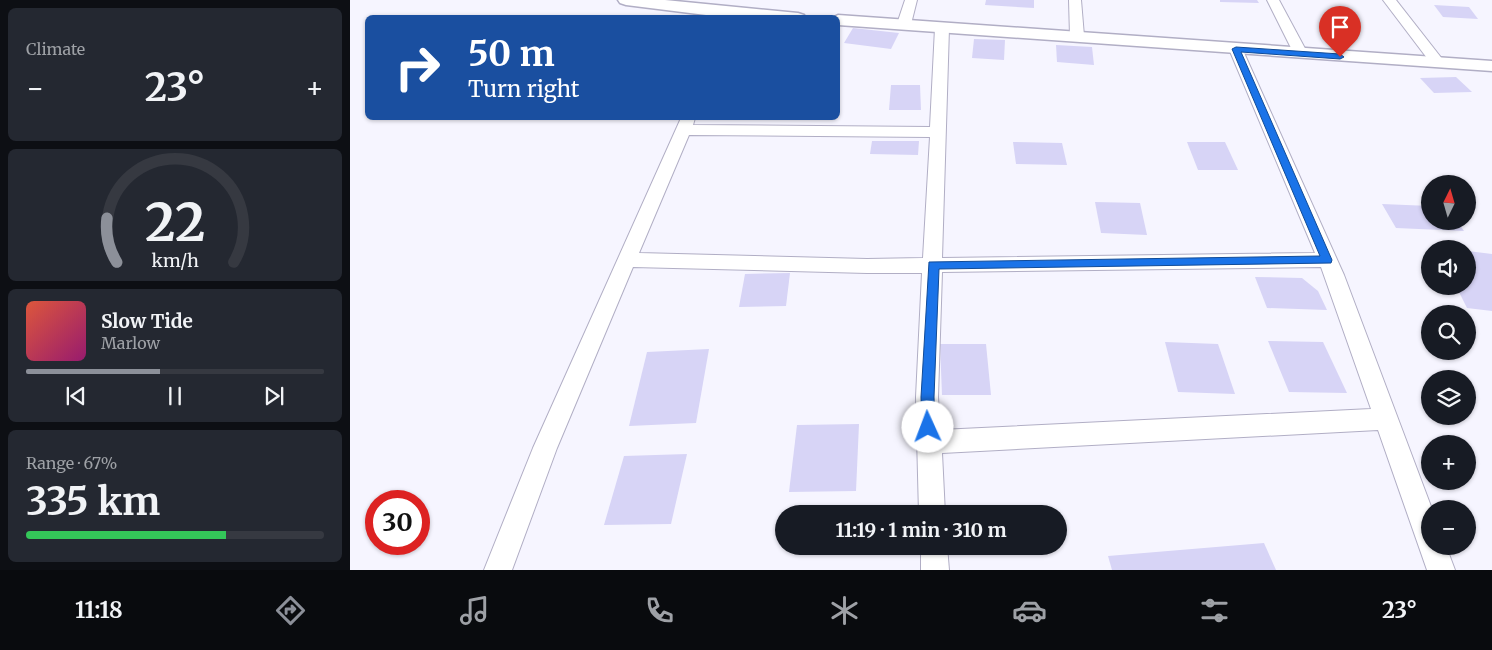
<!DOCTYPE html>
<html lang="en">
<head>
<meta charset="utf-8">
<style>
	body { margin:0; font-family:Merriweather,serif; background:#242831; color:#f1f3f6; height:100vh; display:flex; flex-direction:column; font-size:19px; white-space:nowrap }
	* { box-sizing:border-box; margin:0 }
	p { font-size:16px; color:#9ea1a6 }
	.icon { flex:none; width:28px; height:28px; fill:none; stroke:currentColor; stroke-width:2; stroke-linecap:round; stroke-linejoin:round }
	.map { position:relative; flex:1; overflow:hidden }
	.panel { display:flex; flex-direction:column; gap:8px; padding:8px; background:#0d0f14; width:350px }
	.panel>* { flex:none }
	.banner { position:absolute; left:15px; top:15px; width:475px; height:105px; border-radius:8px; box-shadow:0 1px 4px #0004; background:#1a4fa0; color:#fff; overflow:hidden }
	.needle { width:32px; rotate:5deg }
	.controls { position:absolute; left:1071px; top:175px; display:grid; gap:10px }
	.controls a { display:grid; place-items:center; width:55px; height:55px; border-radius:50%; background:#171b24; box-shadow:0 1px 4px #0004; font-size:25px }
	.speed { position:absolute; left:15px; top:490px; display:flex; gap:10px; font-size:25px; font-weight:700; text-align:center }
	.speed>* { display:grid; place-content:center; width:65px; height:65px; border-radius:50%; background:#171b24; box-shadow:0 1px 4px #0004; line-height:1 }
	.speed .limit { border:8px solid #d22; background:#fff; color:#111 }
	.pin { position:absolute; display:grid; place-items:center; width:42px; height:42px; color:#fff; margin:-51px -21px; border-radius:50% 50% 50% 0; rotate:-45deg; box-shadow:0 0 5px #0007 }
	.pin .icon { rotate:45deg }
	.me { position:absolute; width:55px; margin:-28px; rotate:358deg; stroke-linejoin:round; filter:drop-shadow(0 0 4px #0008) }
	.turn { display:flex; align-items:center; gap:18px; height:105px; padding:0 20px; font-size:22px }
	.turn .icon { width:65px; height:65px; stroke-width:2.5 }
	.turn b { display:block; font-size:35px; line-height:42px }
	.big { font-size:38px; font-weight:700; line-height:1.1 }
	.panel .tile { flex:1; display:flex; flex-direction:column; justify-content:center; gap:8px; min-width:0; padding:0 18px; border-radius:8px; background:#242831 }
	.panel .dial { align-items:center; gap:0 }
	.dial svg { height:130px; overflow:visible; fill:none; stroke:#363941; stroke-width:7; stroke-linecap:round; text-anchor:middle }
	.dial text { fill:#f1f3f6; stroke:none }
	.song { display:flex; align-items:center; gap:15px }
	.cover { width:60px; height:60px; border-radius:8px; background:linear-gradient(135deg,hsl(10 70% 55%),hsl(320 70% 35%)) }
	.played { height:5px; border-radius:2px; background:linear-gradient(90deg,#8c9099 45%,#363941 45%) }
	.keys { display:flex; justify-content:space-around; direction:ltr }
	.heat { display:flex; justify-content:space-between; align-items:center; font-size:28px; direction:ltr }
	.charge { height:8px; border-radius:4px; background:linear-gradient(90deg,#34c759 67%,#363941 0) }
	.trip { position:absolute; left:425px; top:505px; width:292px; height:50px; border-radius:25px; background:#171b24; box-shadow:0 1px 4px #0004; font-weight:700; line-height:50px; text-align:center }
	.dock { display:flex; height:80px; justify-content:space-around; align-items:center; background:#090b0e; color:#9ea1a6 }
	.dock .icon { width:35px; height:35px }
	.dock .selected { color:#8c9099 }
	.dock b { font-size:22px; color:#f1f3f6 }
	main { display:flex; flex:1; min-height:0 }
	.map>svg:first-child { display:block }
	.building { fill:#d7d4f6 }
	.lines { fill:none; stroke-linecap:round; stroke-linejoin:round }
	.minor-casing { stroke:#b1aec5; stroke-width:2 }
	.tertiary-casing { stroke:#b1aec5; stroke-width:3 }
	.minor { fill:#fff; fill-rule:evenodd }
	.tertiary { fill:#fff; fill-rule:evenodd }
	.route { fill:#1a73e8; stroke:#114b97 }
</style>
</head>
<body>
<main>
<section class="panel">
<div class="tile"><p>Climate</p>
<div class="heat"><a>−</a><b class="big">23°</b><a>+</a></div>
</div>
<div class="tile dial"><svg viewBox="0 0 100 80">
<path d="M14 69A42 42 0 1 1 86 69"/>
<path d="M14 69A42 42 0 0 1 8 42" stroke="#8c9099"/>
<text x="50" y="56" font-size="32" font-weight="700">22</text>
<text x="50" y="72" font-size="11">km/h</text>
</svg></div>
<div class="tile">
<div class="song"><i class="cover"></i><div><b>Slow Tide</b><p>Marlow</p></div></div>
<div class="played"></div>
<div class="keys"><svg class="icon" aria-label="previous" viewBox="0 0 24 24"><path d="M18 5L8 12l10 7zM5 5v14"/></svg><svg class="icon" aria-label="pause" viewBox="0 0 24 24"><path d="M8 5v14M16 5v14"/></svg><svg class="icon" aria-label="next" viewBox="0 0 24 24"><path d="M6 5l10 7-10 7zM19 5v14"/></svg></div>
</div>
<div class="tile"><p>Range · 67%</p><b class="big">335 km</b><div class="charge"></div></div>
</section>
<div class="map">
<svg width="1142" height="570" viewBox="0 0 1142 570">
	<rect width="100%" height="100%" fill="#f6f5ff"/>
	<!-- building -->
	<g class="building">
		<path d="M636,0H684V8L635,5Z"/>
		<path d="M870,0H907L909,3L870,2Z"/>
		<path d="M1084,5L1119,7L1128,19L1093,17Z"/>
		<path d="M503,28L549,33L541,49L494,43Z"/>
		<path d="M624,39L655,40L654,60L622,58Z"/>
		<path d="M706,45L742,47L744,65L707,62Z"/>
		<path d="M1106,77L1122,92L1084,93L1070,78Z"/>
		<path d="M541,85H570L571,110H539Z"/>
		<path d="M522,141H569L568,155L520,154Z"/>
		<path d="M663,142L712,143L717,165L666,164Z"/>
		<path d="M837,142H875L888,170H848Z"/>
		<path d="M745,202L790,203L797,235L751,233Z"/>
		<path d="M1032,204L1080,206V221H1107L1114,231L1046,228Z"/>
		<path d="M1118,251L1142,254V311L1117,308L1106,286H1118Z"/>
		<path d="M440,273L436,306L389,307L395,274Z"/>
		<path d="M905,277L952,278L968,291L977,310L917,308Z"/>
		<path d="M918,341L973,342L997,393L939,392Z"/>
		<path d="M815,342L868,344L885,394L828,392Z"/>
		<path d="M590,344H636L641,395H592Z"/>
		<path d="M359,349L346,423L279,426L297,352Z"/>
		<path d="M509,424L506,491L439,492L447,425Z"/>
		<path d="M337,454L321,524L254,525L274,456Z"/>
		<path d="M914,543L926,570H762L758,556Z"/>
	</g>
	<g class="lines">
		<defs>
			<g id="minor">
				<path d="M555,0H567L561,24L554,28L547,24Z"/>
				<path d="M719,0H731L734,36L732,39L727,40L720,36Z"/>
				<path d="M917,0H929L958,54L956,57H946L944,54Z"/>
				<path d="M1033,0H1046L1093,60L1095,63L1093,66H1083Z"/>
				<path d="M592,24L599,28L592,258L965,253L879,49L881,46H891L994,275L1082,509H1080V546H1096L1105,570H1077L1028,430L592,453L595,514H569L566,397L572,273H517L283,267L207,448L162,570H134L183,448L331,118H345L343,125L580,127L585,28ZM339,135L580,137L573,258L517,259L289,253ZM971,267L1021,409L590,430L588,397L592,272Z"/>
				<path d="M571,546H597L599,570H571Z"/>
			</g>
			<g id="tertiary">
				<path d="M268,0H315L448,13L454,15L456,18H380L276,5L270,3Z"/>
				<path d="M488,15L1142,61V71L488,25V18H482Z"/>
			</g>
		</defs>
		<!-- minor casing -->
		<use href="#minor" class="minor-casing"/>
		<!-- tertiary casing -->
		<use href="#tertiary" class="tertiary-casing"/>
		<!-- minor -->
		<use href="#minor" class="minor"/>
		<!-- tertiary -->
		<use href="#tertiary" class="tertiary"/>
	</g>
	<!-- route -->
	<path class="route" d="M886,47L990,54L994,57L990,59L891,52L982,260L981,263L589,269L584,397L585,427L583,431L578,433L574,431L572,427L571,397L579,262L970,256L882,49Z"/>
</svg>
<div class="controls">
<a><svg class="needle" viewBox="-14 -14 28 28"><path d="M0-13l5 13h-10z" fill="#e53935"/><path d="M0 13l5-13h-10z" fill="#9ea1a6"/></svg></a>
<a><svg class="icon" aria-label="sound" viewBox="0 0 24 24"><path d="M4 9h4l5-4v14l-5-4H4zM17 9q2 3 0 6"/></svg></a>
<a><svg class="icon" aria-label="search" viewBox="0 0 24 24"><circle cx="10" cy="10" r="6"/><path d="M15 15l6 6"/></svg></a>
<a><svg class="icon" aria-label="layers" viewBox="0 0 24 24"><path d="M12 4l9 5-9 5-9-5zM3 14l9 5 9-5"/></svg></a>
<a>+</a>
<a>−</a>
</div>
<div class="speed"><div class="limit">30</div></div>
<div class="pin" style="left:990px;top:57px;background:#d93025"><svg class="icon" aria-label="arrive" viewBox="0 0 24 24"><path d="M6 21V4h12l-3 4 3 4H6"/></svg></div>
<svg class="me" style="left:578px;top:427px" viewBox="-20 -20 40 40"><circle r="19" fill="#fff"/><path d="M0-13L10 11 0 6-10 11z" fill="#1a73e8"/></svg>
<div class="trip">11:19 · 1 min · 310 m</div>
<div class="banner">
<div class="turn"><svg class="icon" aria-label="right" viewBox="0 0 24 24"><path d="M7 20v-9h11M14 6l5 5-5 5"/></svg><div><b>50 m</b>Turn right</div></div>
</div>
</div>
</main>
<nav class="dock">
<b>11:18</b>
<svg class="icon selected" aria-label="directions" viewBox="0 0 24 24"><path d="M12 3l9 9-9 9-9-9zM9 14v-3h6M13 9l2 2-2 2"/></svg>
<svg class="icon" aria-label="music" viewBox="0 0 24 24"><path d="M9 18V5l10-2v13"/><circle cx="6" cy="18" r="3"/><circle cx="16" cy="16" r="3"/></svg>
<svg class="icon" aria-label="phone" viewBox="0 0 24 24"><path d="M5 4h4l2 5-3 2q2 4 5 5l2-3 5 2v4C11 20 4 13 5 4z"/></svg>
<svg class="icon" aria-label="climate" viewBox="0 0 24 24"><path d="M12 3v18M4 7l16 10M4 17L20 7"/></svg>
<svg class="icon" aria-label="car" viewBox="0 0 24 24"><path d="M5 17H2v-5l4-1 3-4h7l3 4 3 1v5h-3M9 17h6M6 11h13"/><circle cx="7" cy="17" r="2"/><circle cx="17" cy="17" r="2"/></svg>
<svg class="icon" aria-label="filters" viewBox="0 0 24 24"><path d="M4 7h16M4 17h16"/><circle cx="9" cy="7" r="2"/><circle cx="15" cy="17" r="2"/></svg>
<b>23°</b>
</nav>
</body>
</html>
